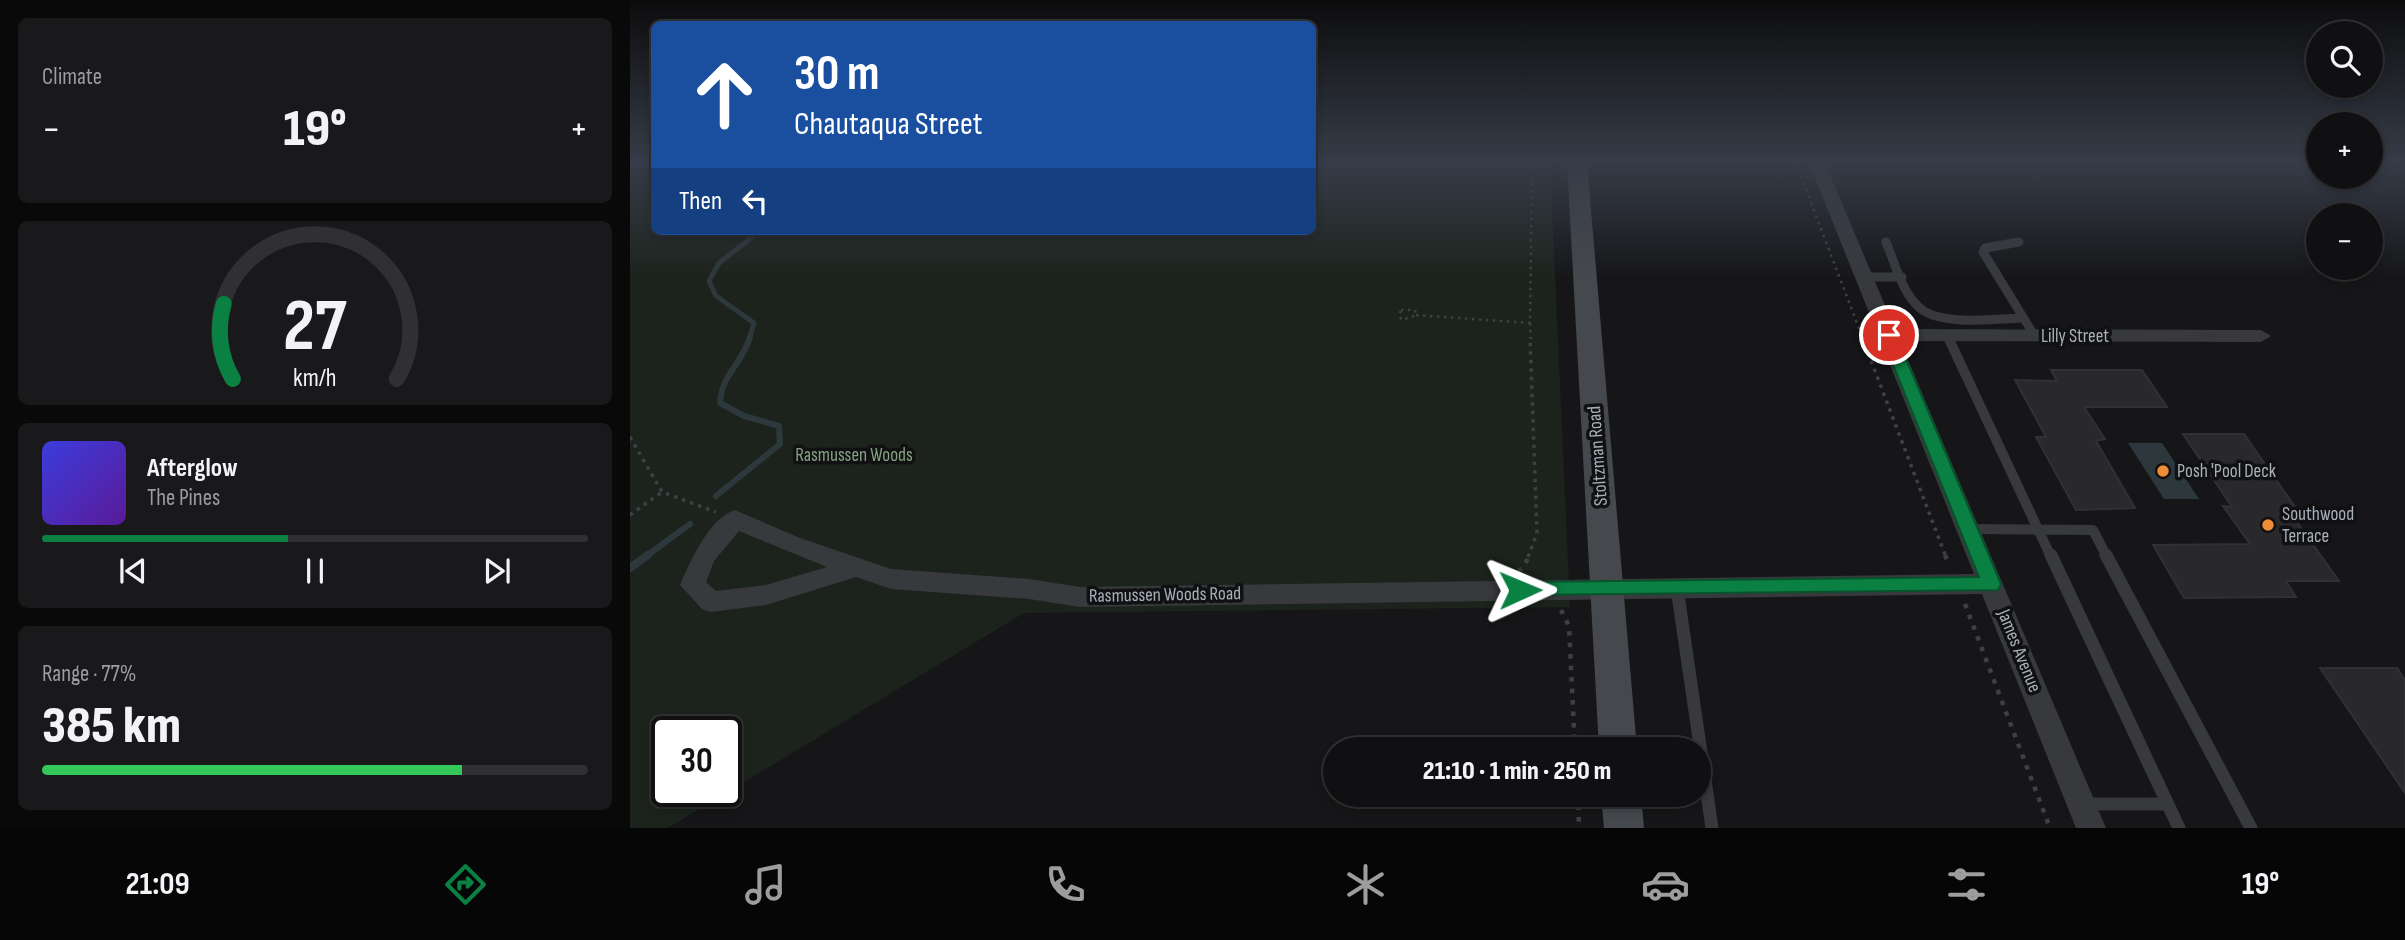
<!DOCTYPE html>
<html lang="en">
<head>
<meta charset="utf-8">
<style>
	body { margin:0; font-family:"Sofia Sans Condensed",sans-serif; background:#19191b; color:#f1f3f6; height:100vh; display:flex; flex-direction:column; font-size:26px; white-space:nowrap }
	* { box-sizing:border-box; margin:0 }
	p { font-size:23px; color:#9c9d9f }
	.icon { flex:none; width:38px; height:38px; fill:none; stroke:currentColor; stroke-width:2; stroke-linecap:round; stroke-linejoin:round }
	.map { position:relative; flex:1; overflow:hidden }
	.panel { display:flex; flex-direction:column; gap:18px; padding:18px; background:#09090a; width:630px }
	.panel>* { flex:none }
	.guide { position:absolute; left:21px; top:21px; width:665px; height:214px; border-radius:10px; box-shadow:0 4px 10px #0003,0 0 0 2px #303032; background:#1a4fa0; color:#fff; overflow:hidden }
	.fabs { position:absolute; left:1676px; top:21px; display:grid; gap:14px }
	.fabs a { display:grid; place-items:center; width:77px; height:77px; border-radius:50%; background:#101012; box-shadow:0 4px 10px #0003,0 0 0 2px #303032; font-size:35px }
	.speed { position:absolute; left:21px; top:716px; display:flex; gap:14px; font-size:35px; font-weight:700; text-align:center }
	.speed>* { display:grid; place-content:center; width:91px; height:91px; border-radius:50%; background:#101012; box-shadow:0 4px 10px #0003,0 0 0 2px #303032; line-height:1 }
	.speed .limit { border:4px solid #111; border-radius:10px; background:#fff; color:#111 }
	.pin { position:absolute; display:grid; place-items:center; width:60px; height:60px; color:#fff; margin:-30px; border:4px solid #fff; border-radius:50%; box-shadow:0 2px 7px #0007 }
	.me { position:absolute; width:77px; margin:-38px; rotate:89deg; stroke-linejoin:round; filter:drop-shadow(0 0 5px #0008) }
	.turn { display:flex; align-items:center; gap:24px; height:147px; padding:0 28px; font-size:32px }
	.turn .icon { width:91px; height:91px; stroke-width:2.5 }
	.turn b { display:block; font-size:49px; line-height:60px }
	.then { display:flex; align-items:center; height:66px; padding:0 28px; background:#0003; gap:14px; font-size:26px }
	.big { font-size:52px; font-weight:800; line-height:1.1 }
	.panel .tile { flex:1; display:flex; flex-direction:column; justify-content:center; gap:10px; min-width:0; padding:0 24px; border-radius:10px; background:#19191b }
	.panel .dial { align-items:center; gap:0 }
	.dial svg { height:182px; overflow:visible; fill:none; stroke:#303032; stroke-width:7; stroke-linecap:round; text-anchor:middle }
	.dial text { fill:#f1f3f6; stroke:none }
	.song { display:flex; align-items:center; gap:21px }
	.cover { width:84px; height:84px; border-radius:10px; background:linear-gradient(135deg,hsl(240 70% 55%),hsl(270 70% 35%)) }
	.played { height:7px; border-radius:4px; background:linear-gradient(90deg,#0b8043 45%,#303032 45%) }
	.keys { display:flex; justify-content:space-around; direction:ltr }
	.heat { display:flex; justify-content:space-between; align-items:center; font-size:38px; direction:ltr }
	.charge { height:10px; border-radius:5px; background:linear-gradient(90deg,#34c759 77%,#303032 0) }
	.trip { position:absolute; left:693px; top:737px; width:388px; height:70px; border-radius:35px; background:#101012; box-shadow:0 4px 10px #0003,0 0 0 2px #303032; font-weight:800; line-height:70px; text-align:center }
	.menu { display:flex; height:112px; justify-content:space-around; align-items:center; background:#060607; color:#9c9d9f }
	.menu .icon { width:49px; height:49px }
	.menu .on { color:#0b8043 }
	.menu b { font-size:32px; color:#f1f3f6 }
	main { display:flex; flex:1; min-height:0 }
	.map>svg:first-child { display:block }
	.green { fill:#1c231c; fill-rule:evenodd }
	.water { fill:#2c383c }
	.lines { fill:none; stroke-linecap:round; stroke-linejoin:round }
	.stream-far2 { stroke:#2c383c; stroke-width:5 }
	.stream-far1 { stroke:#2c383c; stroke-width:6 }
	.stream { stroke:#2c383c; stroke-width:8 }
	.building { fill:#29292c; stroke:#303134; stroke-width:2 }
	.path-far2 { stroke:#3d4044; stroke-width:2.5; stroke-dasharray:2.5 4.5; stroke-linecap:butt }
	.path-far1 { stroke:#3d4044; stroke-width:3.5; stroke-dasharray:3.5 5; stroke-linecap:butt }
	.path { stroke:#3d4044; stroke-width:4.5; stroke-dasharray:4.5 7; stroke-linecap:butt }
	.lane-far2 { stroke:#37393d; stroke-width:9 }
	.lane-far1 { stroke:#37393d; stroke-width:10 }
	.lane { stroke:#37393d; stroke-width:13 }
	.street { fill:#37393d; fill-rule:evenodd }
	.secondary { fill:#45484d; fill-rule:evenodd }
	.route { fill:#0b8043; stroke:#07532c; stroke-width:2 }
	.poi-dot { fill:#ee8c37; stroke:#111113; stroke-width:2.5 }
	.labels { text-anchor:middle; dominant-baseline:central; stroke-width:7; stroke-linejoin:round; paint-order:stroke }
	.street-label { font-size:19px; fill:#a8b0b8; stroke:#111113 }
	.park-label { font-size:19px; fill:#84a280; stroke:#111113 }
	.poi-label { font-size:19px; fill:#a8b0b8; stroke:#111113; text-anchor:start }
</style>
</head>
<body>
<main>
<section class="panel">
<div class="tile"><p>Climate</p>
<div class="heat"><a>−</a><b class="big">19°</b><a>+</a></div>
</div>
<div class="tile dial"><svg viewBox="0 0 100 80">
<path d="M14 69A42 42 0 1 1 86 69"/>
<path d="M14 69A42 42 0 0 1 10 36" stroke="#0b8043"/>
<text x="50" y="56" font-size="32" font-weight="700">27</text>
<text x="50" y="72" font-size="11">km/h</text>
</svg></div>
<div class="tile">
<div class="song"><i class="cover"></i><div><b>Afterglow</b><p>The Pines</p></div></div>
<div class="played"></div>
<div class="keys"><svg class="icon" aria-label="previous" viewBox="0 0 24 24"><path d="M18 5L8 12l10 7zM5 5v14"/></svg><svg class="icon" aria-label="pause" viewBox="0 0 24 24"><path d="M8 5v14M16 5v14"/></svg><svg class="icon" aria-label="next" viewBox="0 0 24 24"><path d="M6 5l10 7-10 7zM19 5v14"/></svg></div>
</div>
<div class="tile"><p>Range · 77%</p><b class="big">385 km</b><div class="charge"></div></div>
</section>
<div class="map">
<svg width="1775" height="828" viewBox="0 0 1775 828">
	<rect width="100%" height="100%" fill="#161618"/>
	<!-- green -->
	<path class="green" d="M0,163H24V231H682L683,163H920L940,607L394,613L38,828H0ZM37,732H96V791H37Z"/>
	<!-- water -->
	<path class="water" d="M1498,443H1532L1569,499H1534Z"/>
	<g class="lines">
		<!-- stream-far2 -->
		<path class="stream-far2" d="M119,339L124,323L86,296L79,281L89,263L130,231"/>
		<!-- stream-far1 -->
		<g class="stream-far1">
			<path d="M86,496L150,444L149,426L114,416L90,403C92,373 111,366 120,337"/>
			<path d="M15,557L60,524"/>
		</g>
		<!-- stream -->
		<path class="stream" d="M0,568L18,555"/>
	</g>
	<!-- building -->
	<g class="building">
		<path d="M1421,370H1512L1537,407H1454L1475,439L1466,441L1505,508L1446,510L1406,437H1416L1385,380L1427,381Z"/>
		<path d="M1553,434H1614L1665,507H1656L1709,581H1656L1666,597L1554,598L1523,545L1620,544L1593,506L1602,507Z"/>
		<path d="M1690,668H1767L1775,680V793Z"/>
	</g>
	<g class="lines">
		<!-- path-far2 -->
		<g class="path-far2">
			<path d="M1166,163L1233,339"/>
			<path d="M0,166L4,163"/>
			<path d="M771,310H785L786,315L772,320L769,316Z"/>
			<path d="M786,315L900,323L902,163"/>
			<path d="M900,323L901,339"/>
		</g>
		<!-- path-far1 -->
		<g class="path-far1">
			<path d="M1232,337L1316,557"/>
			<path d="M0,437L32,492L86,512"/>
			<path d="M0,515L32,492"/>
			<path d="M898,557L907,533L900,337"/>
		</g>
		<!-- path -->
		<g class="path">
			<path d="M1315,555L1319,565"/>
			<path d="M888,571L894,567L899,555"/>
			<path d="M1335,604L1420,828"/>
			<path d="M931,610L939,626L945,749"/>
			<path d="M948,794L949,828"/>
		</g>
		<!-- lane-far2 -->
		<g class="lane-far2">
			<path d="M1256,242C1265,263 1272,294 1291,309C1313,326 1367,319 1393,318"/>
			<path d="M1389,242L1355,248L1353,252L1404,335"/>
			<path d="M1235,277H1272"/>
			<path d="M1317,335L1319,339"/>
		</g>
		<!-- lane-far1 -->
		<g class="lane-far1">
			<path d="M1318,337L1421,557"/>
			<path d="M1339,529L1463,530L1477,557"/>
		</g>
		<!-- lane -->
		<g class="lane">
			<path d="M1421,555L1549,828"/>
			<path d="M1476,555L1621,828"/>
			<path d="M1047,588L1082,828"/>
			<path d="M1454,804H1537"/>
		</g>
		<!-- street -->
		<path class="street" d="M1179,163H1195L1265,329L1631,330L1641,336L1631,342L1270,341L1476,828H1446L1352,594L450,607L399,599L261,589L226,577L136,605L81,612L72,609L50,585C60,562 79,518 105,510L170,538L261,569L399,579L450,587L1344,574ZM109,531L197,567L136,585L86,591L76,582L84,561Z"/>
		<!-- secondary -->
		<g class="secondary">
			<path d="M937,163H957L1007,749H969Z"/>
			<path d="M971,794H1011L1014,828H974Z"/>
		</g>
	</g>
	<!-- sky -->
	<linearGradient id="sky" x2="0" y2="1"><stop stop-color="#0c0c0d"/><stop offset="0.58" stop-color="#363c48"/><stop offset="1" stop-color="#363c48" stop-opacity="0"/></linearGradient>
	<rect width="1775" height="279" fill="url(#sky)"/>
	<!-- route -->
	<path class="route" d="M1259,330L1266,335L1371,584L1368,590L883,595L881,590L883,584L890,582L1349,577L1251,335Z"/>
	<!-- markers -->
	<g class="poi-dot">
		<circle cx="1533" cy="471" r="7"/>
		<circle cx="1638" cy="525" r="7"/>
	</g>
	<g class="labels">
		<!-- street labels -->
		<g class="street-label">
			<text x="1445" y="336">Lilly Street</text>
			<text transform="translate(968 456) rotate(-94)">Stoltzman Road</text>
			<text transform="translate(535 595) rotate(-1)">Rasmussen Woods Road</text>
			<text transform="translate(1389 651) rotate(68)">James Avenue</text>
		</g>
		<!-- park labels -->
		<g class="park-label">
			<text x="224" y="455">Rasmussen Woods</text>
		</g>
		<!-- poi labels -->
		<g class="poi-label">
			<text x="1547" y="471">Posh 'Pool Deck</text>
			<text x="1652" y="514">Southwood<tspan x="1652" dy="22">Terrace</tspan></text>
		</g>
	</g>
</svg>
<div class="fabs">
<a><svg class="icon" aria-label="search" viewBox="0 0 24 24"><circle cx="10" cy="10" r="6"/><path d="M15 15l6 6"/></svg></a>
<a>+</a>
<a>−</a>
</div>
<div class="speed"><div class="limit">30</div></div>
<div class="pin" style="left:1259px;top:335px;background:#d93025"><svg class="icon" aria-label="arrive" viewBox="0 0 24 24"><path d="M6 21V4h12l-3 4 3 4H6"/></svg></div>
<svg class="me" style="left:890px;top:590px" viewBox="-20 -20 40 40"><path d="M0-17L14 15 0 8-14 15z" fill="#0b8043" stroke="#fff" stroke-width="4"/></svg>
<div class="trip">21:10 · 1 min · 250 m</div>
<div class="guide">
<div class="turn"><svg class="icon" aria-label="ahead" viewBox="0 0 24 24"><path d="M12 20V5M6 11l6-6 6 6"/></svg><div><b>30 m</b>Chautaqua Street</div></div>
<div class="then">Then<svg class="icon" aria-label="left" viewBox="0 0 24 24"><path d="M17 20v-9H6M10 6l-5 5 5 5"/></svg></div>
</div>
</div>
</main>
<nav class="menu">
<b>21:09</b>
<svg class="icon on" aria-label="directions" viewBox="0 0 24 24"><path d="M12 3l9 9-9 9-9-9zM9 14v-3h6M13 9l2 2-2 2"/></svg>
<svg class="icon" aria-label="music" viewBox="0 0 24 24"><path d="M9 18V5l10-2v13"/><circle cx="6" cy="18" r="3"/><circle cx="16" cy="16" r="3"/></svg>
<svg class="icon" aria-label="phone" viewBox="0 0 24 24"><path d="M5 4h4l2 5-3 2q2 4 5 5l2-3 5 2v4C11 20 4 13 5 4z"/></svg>
<svg class="icon" aria-label="climate" viewBox="0 0 24 24"><path d="M12 3v18M4 7l16 10M4 17L20 7"/></svg>
<svg class="icon" aria-label="car" viewBox="0 0 24 24"><path d="M5 17H2v-5l4-1 3-4h7l3 4 3 1v5h-3M9 17h6M6 11h13"/><circle cx="7" cy="17" r="2"/><circle cx="17" cy="17" r="2"/></svg>
<svg class="icon" aria-label="filters" viewBox="0 0 24 24"><path d="M4 7h16M4 17h16"/><circle cx="9" cy="7" r="2"/><circle cx="15" cy="17" r="2"/></svg>
<b>19°</b>
</nav>
</body>
</html>
